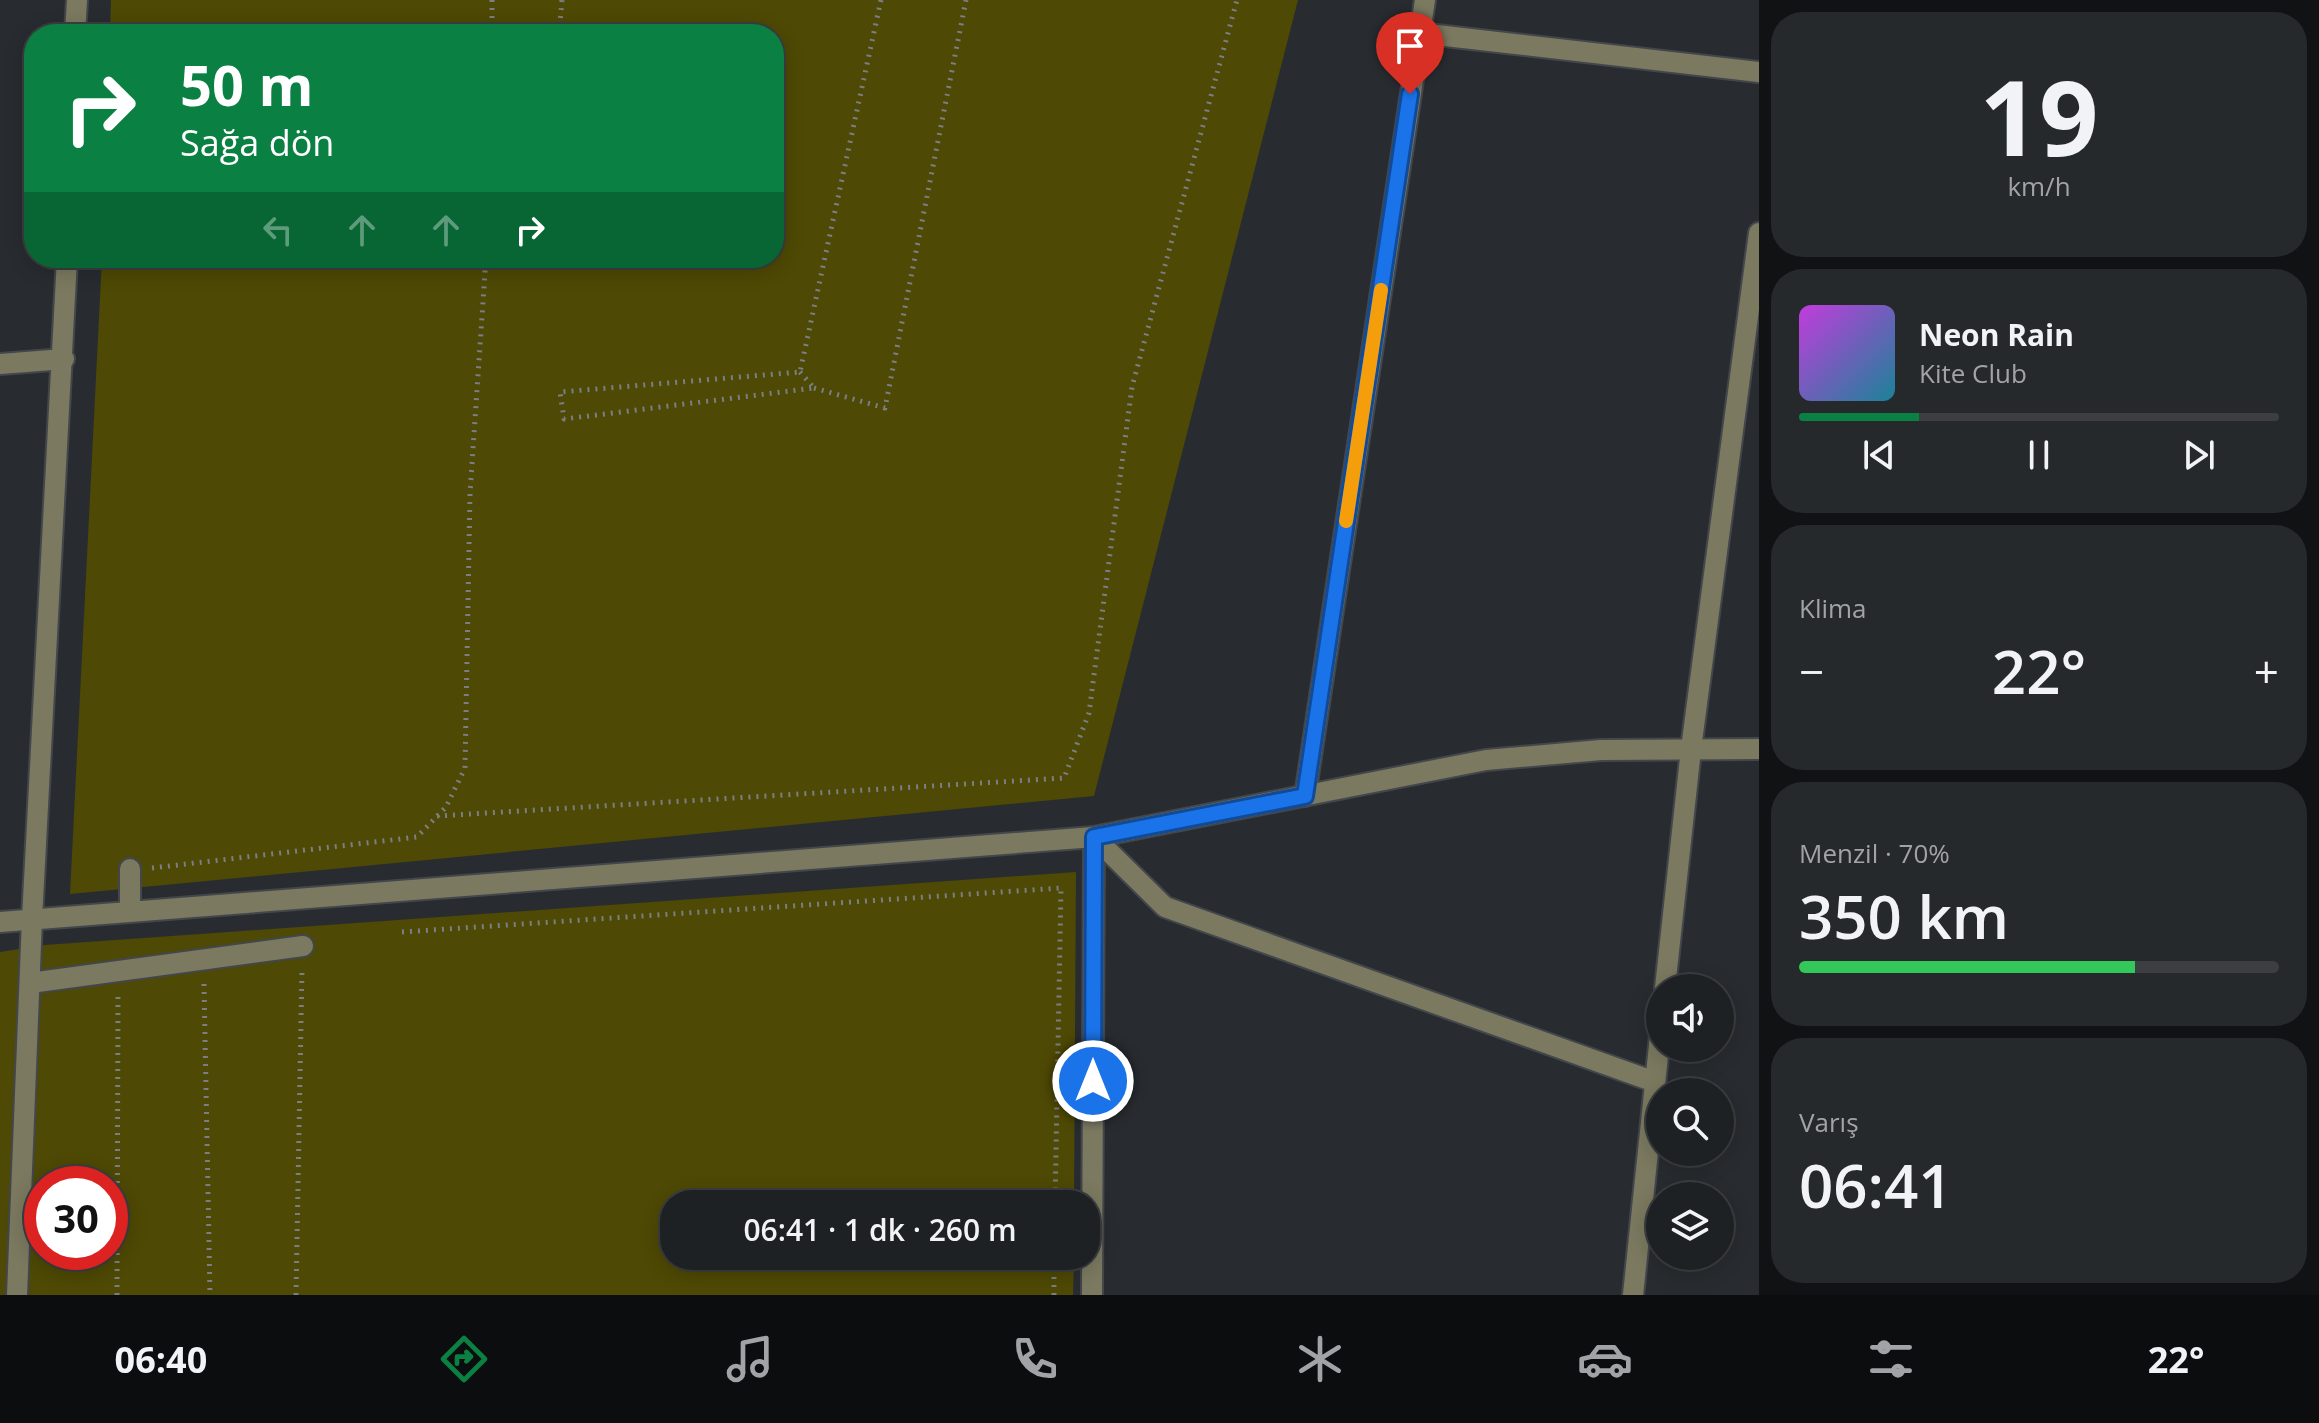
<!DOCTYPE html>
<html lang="tr">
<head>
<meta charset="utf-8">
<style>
	body { margin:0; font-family:"Open Sans",sans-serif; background:#26292c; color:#f1f3f6; height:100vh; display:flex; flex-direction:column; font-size:30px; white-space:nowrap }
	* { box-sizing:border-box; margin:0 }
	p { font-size:26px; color:#a1a3a6 }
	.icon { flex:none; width:44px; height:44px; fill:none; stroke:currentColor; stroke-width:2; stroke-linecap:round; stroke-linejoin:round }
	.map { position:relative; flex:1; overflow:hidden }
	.sheet { display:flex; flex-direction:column; gap:12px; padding:12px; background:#101214; width:560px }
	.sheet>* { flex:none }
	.top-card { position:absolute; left:24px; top:24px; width:760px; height:244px; border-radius:32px; box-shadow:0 4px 20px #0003,0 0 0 2px #3c3e41; background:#0b8043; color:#fff; overflow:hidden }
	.tools { position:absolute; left:1646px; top:974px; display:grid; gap:16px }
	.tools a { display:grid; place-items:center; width:88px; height:88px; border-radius:50%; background:#1e2124; box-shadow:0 4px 20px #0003,0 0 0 2px #3c3e41; font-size:40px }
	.speed { position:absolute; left:24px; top:1166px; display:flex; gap:16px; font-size:40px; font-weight:700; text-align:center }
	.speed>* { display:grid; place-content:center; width:104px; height:104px; border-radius:50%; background:#1e2124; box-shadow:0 4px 20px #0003,0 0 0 2px #3c3e41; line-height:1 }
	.speed .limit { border:12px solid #d22; background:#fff; color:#111 }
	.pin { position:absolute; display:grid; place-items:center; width:68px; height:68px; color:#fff; margin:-82px -34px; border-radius:50% 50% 50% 0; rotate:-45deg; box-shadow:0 0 8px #0007 }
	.pin .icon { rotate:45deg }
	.me { position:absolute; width:88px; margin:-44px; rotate:0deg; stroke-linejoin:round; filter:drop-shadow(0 0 6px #0008) }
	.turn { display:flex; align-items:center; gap:28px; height:168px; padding:0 24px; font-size:36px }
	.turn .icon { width:104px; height:104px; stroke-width:2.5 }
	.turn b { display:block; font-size:56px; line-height:68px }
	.lanes { display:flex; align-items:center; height:76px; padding:0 24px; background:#0003; justify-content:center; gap:40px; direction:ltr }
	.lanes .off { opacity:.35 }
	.big { font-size:60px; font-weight:600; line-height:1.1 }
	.sheet .tile { flex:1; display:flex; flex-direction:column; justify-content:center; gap:12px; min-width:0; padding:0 28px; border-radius:32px; background:#26292c }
	.sheet .dial { align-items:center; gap:0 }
	.dial b { font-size:104px; line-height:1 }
	.song { display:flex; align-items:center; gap:24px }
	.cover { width:96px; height:96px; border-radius:12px; background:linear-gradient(135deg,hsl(290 70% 55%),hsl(190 70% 35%)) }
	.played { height:8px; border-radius:4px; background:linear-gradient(90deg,#0b8043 25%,#3c3e41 25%) }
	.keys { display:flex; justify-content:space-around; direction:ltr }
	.heat { display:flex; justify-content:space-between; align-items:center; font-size:44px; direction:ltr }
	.charge { height:12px; border-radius:6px; background:linear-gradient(90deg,#34c759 70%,#3c3e41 0) }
	.trip { position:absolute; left:660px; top:1190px; width:440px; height:80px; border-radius:32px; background:#1e2124; box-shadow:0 4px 20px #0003,0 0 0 2px #3c3e41; font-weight:600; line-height:80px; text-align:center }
	.tab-bar { display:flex; height:128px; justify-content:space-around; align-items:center; background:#0c0d0e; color:#a1a3a6 }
	.tab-bar .icon { width:56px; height:56px }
	.tab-bar .active { color:#0b8043 }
	.tab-bar b { font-size:36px; color:#f1f3f6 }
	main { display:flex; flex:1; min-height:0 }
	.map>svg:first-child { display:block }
	.green { fill:#4e4904; fill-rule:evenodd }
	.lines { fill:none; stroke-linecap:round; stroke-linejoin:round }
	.minor-casing { stroke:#43474b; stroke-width:24 }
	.path { stroke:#7b7e82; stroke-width:5; stroke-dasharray:2 6; stroke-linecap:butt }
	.minor { stroke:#7b7a60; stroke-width:20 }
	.route-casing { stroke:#114b97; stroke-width:20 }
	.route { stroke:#1a73e8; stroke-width:14 }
	.slow { stroke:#f59e0b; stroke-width:14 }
</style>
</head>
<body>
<main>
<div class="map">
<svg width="1759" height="1295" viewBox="0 0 1759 1295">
	<rect width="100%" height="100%" fill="#282c30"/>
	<!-- green -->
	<g class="green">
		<path d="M111,0H1298L1094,796L70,894L102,258H774V34H110Z"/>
		<path d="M1076,872L1074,1204H674V1256H1074L1073,1295H0V952L45,945ZM42,1184H110V1252H42Z"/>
	</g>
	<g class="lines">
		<defs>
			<g id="minor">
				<path d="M1419,33L1759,72"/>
				<path d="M75,34L77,0"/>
				<path d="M0,364L64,359"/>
				<path d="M1305,796L1425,0"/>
				<path d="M1094,837L1165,907L1655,1082"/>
				<path d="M130,869V910"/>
				<path d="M0,922L1094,837L1486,760L1601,750L1759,749"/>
				<path d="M30,983L303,946"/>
				<path d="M1665,988L1691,749L1759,233"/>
				<path d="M17,1295L32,919L67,258"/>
				<path d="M1092,1295L1094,837"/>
				<path d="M1633,1295L1660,1036"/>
			</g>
		</defs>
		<!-- minor casing -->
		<use href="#minor" class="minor-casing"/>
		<!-- path -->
		<g class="path">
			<path d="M492,34V0"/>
			<path d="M559,34L562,0"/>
			<path d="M800,372L814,388L564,419L560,392L800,372L881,0"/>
			<path d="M814,388L885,408L966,0"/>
			<path d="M437,816L1064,778L1089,713L1132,387L1237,0"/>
			<path d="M152,868L417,837L446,807L465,768L470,493L486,258"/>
			<path d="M402,932L1061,888L1055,1204"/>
			<path d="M204,984L210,1295"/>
			<path d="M117,1295L118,996"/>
			<path d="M296,1295L302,968"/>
			<path d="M1054,1295V1256"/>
		</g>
		<!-- minor -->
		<use href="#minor" class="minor"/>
	</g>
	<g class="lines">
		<defs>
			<path id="route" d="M1093,1081L1094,837L1305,796L1410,94"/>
		</defs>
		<!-- route casing -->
		<use href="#route" class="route-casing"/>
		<!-- route -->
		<use href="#route" class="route"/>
		<!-- slow -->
		<path class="slow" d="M1346,521L1381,290"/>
	</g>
</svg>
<div class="tools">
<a><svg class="icon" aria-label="sound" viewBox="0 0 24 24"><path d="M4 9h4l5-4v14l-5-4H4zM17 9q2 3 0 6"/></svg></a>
<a><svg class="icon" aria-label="search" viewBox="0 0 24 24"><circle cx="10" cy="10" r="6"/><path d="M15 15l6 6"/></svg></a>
<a><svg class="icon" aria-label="layers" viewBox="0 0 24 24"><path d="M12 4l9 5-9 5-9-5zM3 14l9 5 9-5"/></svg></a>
</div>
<div class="speed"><div class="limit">30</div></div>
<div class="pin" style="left:1410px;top:94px;background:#d93025"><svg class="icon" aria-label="arrive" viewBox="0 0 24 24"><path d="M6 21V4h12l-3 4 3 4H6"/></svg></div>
<svg class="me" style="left:1093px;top:1081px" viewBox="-20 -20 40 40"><circle r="17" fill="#1a73e8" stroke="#fff" stroke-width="3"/><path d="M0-11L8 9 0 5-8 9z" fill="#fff"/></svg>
<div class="trip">06:41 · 1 dk · 260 m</div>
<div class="top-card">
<div class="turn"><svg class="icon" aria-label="right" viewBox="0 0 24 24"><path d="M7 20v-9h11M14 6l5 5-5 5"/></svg><div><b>50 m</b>Sağa dön</div></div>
<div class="lanes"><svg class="icon off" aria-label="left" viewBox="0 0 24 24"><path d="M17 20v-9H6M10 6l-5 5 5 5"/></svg><svg class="icon off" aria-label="ahead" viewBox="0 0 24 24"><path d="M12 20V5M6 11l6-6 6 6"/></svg><svg class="icon off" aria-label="ahead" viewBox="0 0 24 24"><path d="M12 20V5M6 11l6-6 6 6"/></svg><svg class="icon" aria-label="right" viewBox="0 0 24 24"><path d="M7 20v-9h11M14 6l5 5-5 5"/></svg></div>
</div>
</div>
<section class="sheet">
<div class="tile dial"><b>19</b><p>km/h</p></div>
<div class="tile">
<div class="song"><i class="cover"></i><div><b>Neon Rain</b><p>Kite Club</p></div></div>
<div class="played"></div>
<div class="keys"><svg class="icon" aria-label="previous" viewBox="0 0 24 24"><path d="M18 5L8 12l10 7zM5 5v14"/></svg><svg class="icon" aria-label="pause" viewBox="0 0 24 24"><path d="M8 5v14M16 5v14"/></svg><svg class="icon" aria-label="next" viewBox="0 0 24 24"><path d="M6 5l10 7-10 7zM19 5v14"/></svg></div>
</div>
<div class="tile"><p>Klima</p>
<div class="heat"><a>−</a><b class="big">22°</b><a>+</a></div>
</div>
<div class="tile"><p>Menzil · 70%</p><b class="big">350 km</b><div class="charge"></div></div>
<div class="tile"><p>Varış</p><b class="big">06:41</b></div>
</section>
</main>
<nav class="tab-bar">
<b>06:40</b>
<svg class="icon active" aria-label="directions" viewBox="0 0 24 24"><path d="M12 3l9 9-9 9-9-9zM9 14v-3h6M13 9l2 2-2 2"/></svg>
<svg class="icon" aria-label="music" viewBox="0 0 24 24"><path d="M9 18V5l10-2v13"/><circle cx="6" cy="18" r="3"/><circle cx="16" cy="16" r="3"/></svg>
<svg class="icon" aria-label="phone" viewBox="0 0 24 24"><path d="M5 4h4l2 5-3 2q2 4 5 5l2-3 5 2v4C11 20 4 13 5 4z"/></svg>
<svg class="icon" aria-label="climate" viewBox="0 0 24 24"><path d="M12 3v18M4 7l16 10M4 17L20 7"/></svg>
<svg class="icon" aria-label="car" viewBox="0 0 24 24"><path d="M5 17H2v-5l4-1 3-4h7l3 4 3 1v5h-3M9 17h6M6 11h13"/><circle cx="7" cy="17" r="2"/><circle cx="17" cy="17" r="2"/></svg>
<svg class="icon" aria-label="filters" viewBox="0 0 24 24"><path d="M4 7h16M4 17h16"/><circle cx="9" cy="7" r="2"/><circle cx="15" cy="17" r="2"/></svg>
<b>22°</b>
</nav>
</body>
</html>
